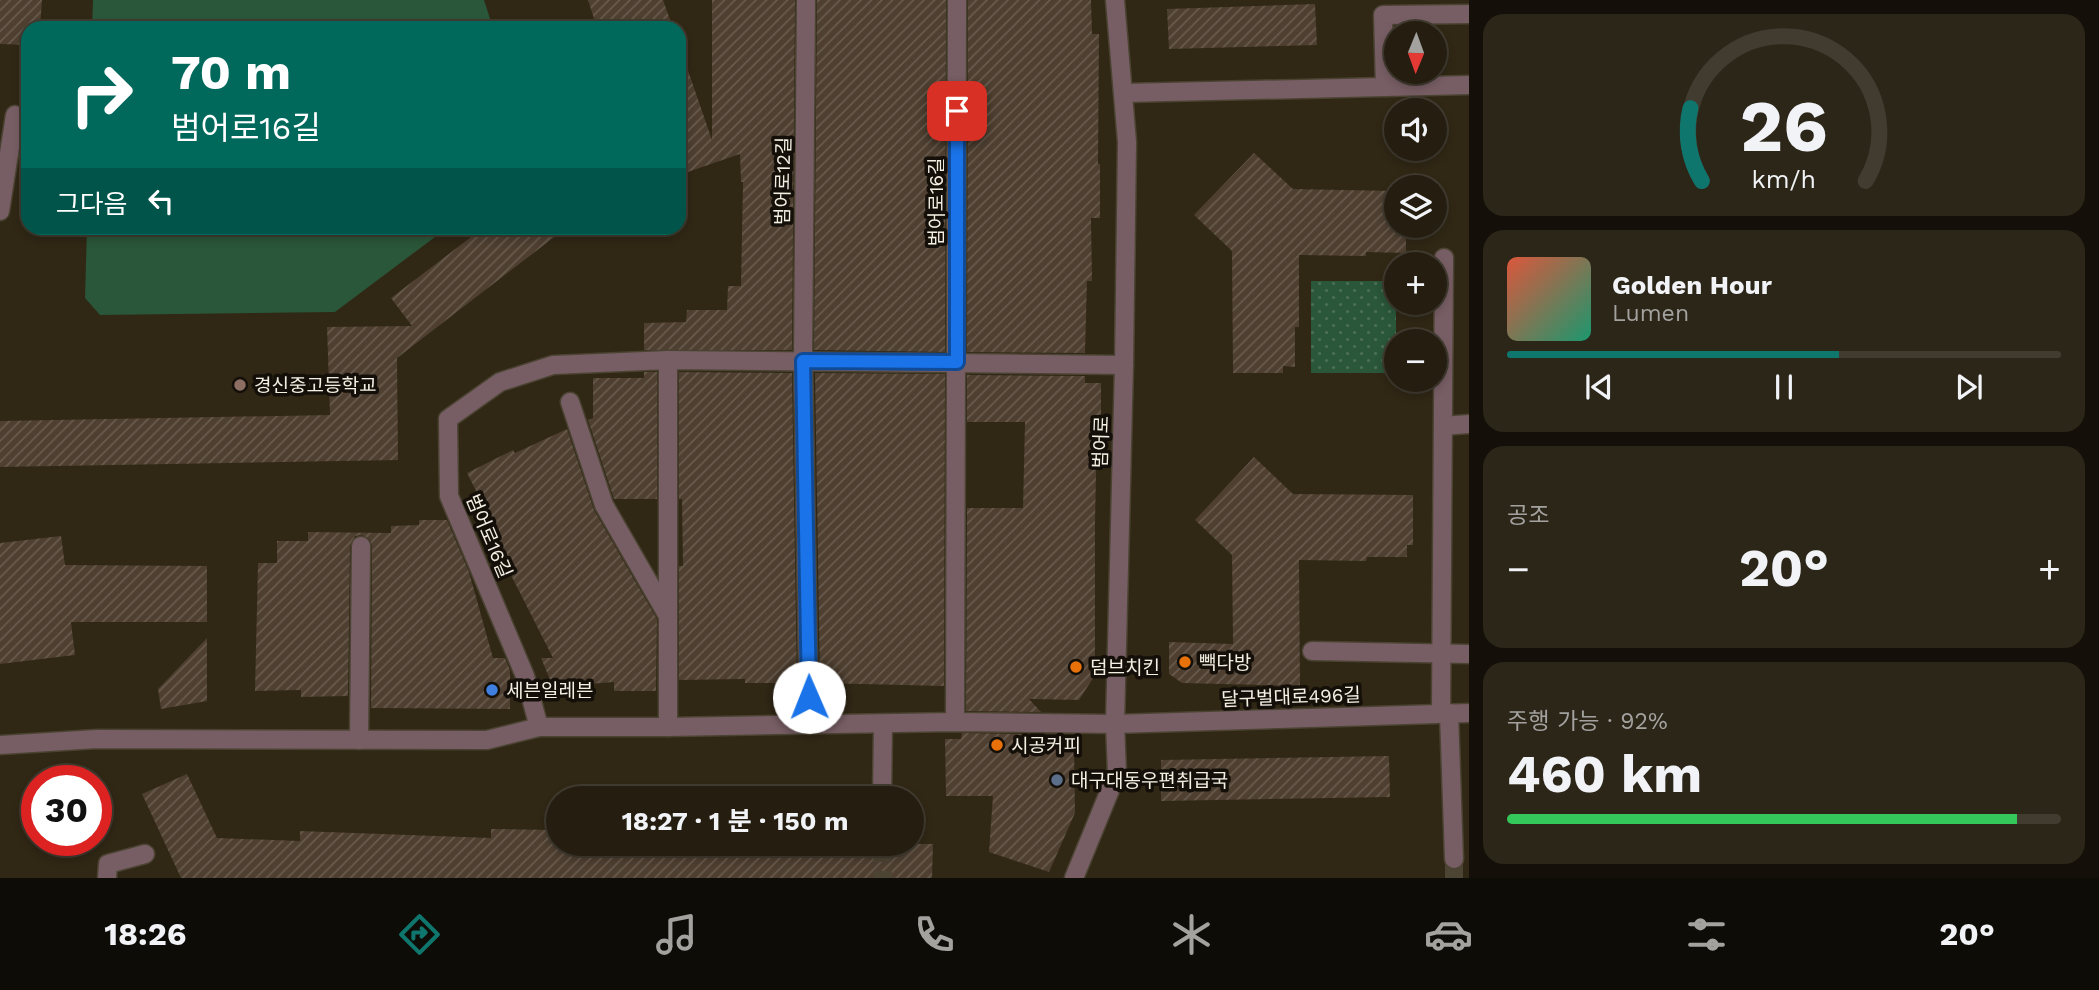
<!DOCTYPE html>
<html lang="ko">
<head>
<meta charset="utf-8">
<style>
	body { margin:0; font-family:"Work Sans","Noto Sans KR",sans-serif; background:#2c2619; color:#f1f3f6; height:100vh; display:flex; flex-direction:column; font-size:26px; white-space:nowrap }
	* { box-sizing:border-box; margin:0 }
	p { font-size:23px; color:#a3a29f }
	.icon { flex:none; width:38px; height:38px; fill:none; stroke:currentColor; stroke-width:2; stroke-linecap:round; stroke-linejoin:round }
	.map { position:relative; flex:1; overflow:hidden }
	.drawer { display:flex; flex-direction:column; gap:14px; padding:14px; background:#141009; width:630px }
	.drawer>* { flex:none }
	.top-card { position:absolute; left:21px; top:21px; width:665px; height:214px; border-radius:21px; box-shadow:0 4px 10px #0003,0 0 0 2px #413b30; background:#00695c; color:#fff; overflow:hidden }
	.needle { width:46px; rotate:181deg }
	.fabs { position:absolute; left:1384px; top:21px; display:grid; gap:14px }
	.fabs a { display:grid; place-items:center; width:63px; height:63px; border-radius:50%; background:#241d10; box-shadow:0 4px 10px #0003,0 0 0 2px #413b30; font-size:35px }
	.speed { position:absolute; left:21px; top:765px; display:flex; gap:14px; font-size:35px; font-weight:700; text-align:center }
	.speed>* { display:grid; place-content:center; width:91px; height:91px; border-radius:50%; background:#241d10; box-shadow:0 4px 10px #0003,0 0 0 2px #413b30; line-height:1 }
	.speed .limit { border:10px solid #d22; background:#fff; color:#111 }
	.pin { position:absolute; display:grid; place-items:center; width:60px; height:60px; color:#fff; margin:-30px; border-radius:14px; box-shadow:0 4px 10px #0006 }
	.me { position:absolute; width:77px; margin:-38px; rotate:359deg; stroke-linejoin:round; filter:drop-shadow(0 0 5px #0008) }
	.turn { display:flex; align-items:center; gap:24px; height:147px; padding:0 35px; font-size:32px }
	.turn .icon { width:91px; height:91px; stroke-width:2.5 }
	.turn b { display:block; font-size:49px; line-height:60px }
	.then { display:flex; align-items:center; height:66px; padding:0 35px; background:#0003; gap:14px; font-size:26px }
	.big { font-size:52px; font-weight:700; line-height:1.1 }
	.drawer .tile { flex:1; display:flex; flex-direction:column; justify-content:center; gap:10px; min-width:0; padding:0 24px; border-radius:21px; background:#2c2619 }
	.drawer .dial { align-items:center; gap:0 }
	.dial svg { height:182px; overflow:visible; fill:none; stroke:#413b30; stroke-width:7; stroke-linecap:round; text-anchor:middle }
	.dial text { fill:#f1f3f6; stroke:none }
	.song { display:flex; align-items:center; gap:21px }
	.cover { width:84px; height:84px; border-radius:10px; background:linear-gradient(135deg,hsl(10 70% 55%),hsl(160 70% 35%)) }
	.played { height:7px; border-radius:4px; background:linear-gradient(90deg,#0f766e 60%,#413b30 60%) }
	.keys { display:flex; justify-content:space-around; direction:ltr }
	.heat { display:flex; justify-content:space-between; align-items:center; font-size:38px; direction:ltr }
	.charge { height:10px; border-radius:5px; background:linear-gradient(90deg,#34c759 92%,#413b30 0) }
	.trip { position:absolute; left:546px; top:786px; width:378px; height:70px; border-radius:35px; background:#241d10; box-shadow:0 4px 10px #0003,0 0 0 2px #413b30; font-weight:700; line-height:70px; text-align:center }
	.tabs { display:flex; height:112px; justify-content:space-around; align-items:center; background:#0e0c06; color:#a3a29f }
	.tabs .icon { width:49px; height:49px }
	.tabs .current { color:#0f766e }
	.tabs b { font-size:32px; color:#f1f3f6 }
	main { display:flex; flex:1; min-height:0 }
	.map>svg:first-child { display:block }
	.green { fill:#2a5639 }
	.park { fill:url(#park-dots) }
	.building { fill:url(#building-hatch) }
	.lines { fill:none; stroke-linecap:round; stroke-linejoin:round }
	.minor-tunnel { stroke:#4d4534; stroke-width:18; stroke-dasharray:18 9; stroke-linecap:butt }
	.minor-casing { stroke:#4b4332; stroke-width:21 }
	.minor { stroke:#775e64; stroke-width:18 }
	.route-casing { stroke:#114b97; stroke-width:18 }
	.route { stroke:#1a73e8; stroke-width:12 }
	.education-dot { fill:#8d6e63; stroke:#141009; stroke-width:2.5 }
	.food-dot { fill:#e8710a; stroke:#141009; stroke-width:2.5 }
	.shop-dot { fill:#3f7fe0; stroke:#141009; stroke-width:2.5 }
	.service-dot { fill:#5c6f8a; stroke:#141009; stroke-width:2.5 }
	.labels { text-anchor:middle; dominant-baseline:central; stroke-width:7; stroke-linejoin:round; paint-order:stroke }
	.street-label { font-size:19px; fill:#f4eee3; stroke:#141009 }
	.poi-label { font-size:19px; fill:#f4eee3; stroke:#141009; text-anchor:start }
</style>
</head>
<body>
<main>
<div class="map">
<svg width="1469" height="878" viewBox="0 0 1469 878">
	<defs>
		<pattern id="park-dots" width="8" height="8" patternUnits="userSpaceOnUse" patternTransform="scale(1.75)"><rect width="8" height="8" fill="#2a5639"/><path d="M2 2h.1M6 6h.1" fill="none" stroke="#4a6f56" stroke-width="1.8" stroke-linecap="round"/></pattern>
		<pattern id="building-hatch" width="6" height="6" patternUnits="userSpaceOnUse" patternTransform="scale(1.75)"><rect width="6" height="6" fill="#4e3f30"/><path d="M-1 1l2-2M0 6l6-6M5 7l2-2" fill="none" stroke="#685b4e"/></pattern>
	</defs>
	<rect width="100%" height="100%" fill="#302715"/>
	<!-- green -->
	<g class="green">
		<path d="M93,0H484L493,28H92Z"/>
		<path d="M87,228H447L335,312L100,315L85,298Z"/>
	</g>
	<!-- park -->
	<rect class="park" x="1311" y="281" width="85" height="92"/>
	<!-- building -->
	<g class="building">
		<path d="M0,0H42L40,28H28V45L0,44Z"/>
		<path d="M588,0H663L673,28H597Z"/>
		<path d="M712,0H795L792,350H644V323L686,322L687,310H727L728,286H741L743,182H741L740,154L679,175V57L683,56L712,140Z"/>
		<path d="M817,0H946L945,352L814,350Z"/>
		<path d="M968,0H1091L1092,34H1099L1098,164H1100V218H1091L1092,281H1087L1085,353L967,352Z"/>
		<path d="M1315,4L1317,45L1169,49L1167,9Z"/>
		<path d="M1254,153L1293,189L1396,191V226H1406V253L1366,252V256L1299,255V327H1295V367L1283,366V373H1233L1232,251L1194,215Z"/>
		<path d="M483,228H566L397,358L398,460L0,467V421L330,415L327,327L412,326L391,298Z"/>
		<path d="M644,372H657V499H614L588,420L593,418V378H644Z"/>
		<path d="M679,372L792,373L797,683H745V679L679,680V566H683L682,499H679Z"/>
		<path d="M815,373L945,374L944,686L820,683Z"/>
		<path d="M967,375L1085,376V383H1101V426H1097L1095,522V675L1079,700L1029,699L1041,712L966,711L967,508H1023L1025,422H967Z"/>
		<path d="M567,429L594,510L657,619L656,691H614V682L553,687L541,658H553L483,520H491L467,473L513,450L515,453Z"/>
		<path d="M1254,457L1293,494L1413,495V545H1407V557H1367L1366,561L1299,560L1300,686L1182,683L1169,674V642L1233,644L1232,555L1195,520Z"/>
		<path d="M419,520H447L469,572L493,658H505L510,670V709L371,708L372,546L370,540L362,535L355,536L350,546L348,696L301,697V690L255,691L258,563H277V541H308V532L391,533V526L419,525Z"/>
		<path d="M61,536L65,565L207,566V622H71L75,655L0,664V543Z"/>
		<path d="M207,638V701L161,709L158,689Z"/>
		<path d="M962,733L1062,735L1074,747L1075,813L1049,872L989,852L993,796H946L945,739H961Z"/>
		<path d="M1389,756L1390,797L1161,801V760Z"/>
		<path d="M187,774L217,838L300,841V831L491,838V829L558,830V844H933L932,878H181L142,794Z"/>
	</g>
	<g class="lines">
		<!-- minor-tunnel -->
		<g class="minor-tunnel">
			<path d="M882,844L883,878"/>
			<path d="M1454,878V859"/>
		</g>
		<defs>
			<g id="minor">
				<path d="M806,0L803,361L809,725"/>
				<path d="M1385,87L1383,15L1469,14"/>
				<path d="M1125,93L1469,85"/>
				<path d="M0,211L15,115"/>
				<path d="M570,402L604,505L668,616"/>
				<path d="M1443,426L1469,424"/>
				<path d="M1312,651L1469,654"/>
				<path d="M1441,713L1444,258"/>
				<path d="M1449,713L1454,859"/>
				<path d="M955,722L957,0"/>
				<path d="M539,727L525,676L449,496L448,419L500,382L553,365L668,360L1124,365"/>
				<path d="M668,727V360"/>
				<path d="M359,740L361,546"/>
				<path d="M0,745L97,739L487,740L539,727H668L955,722L1115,724L1469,713"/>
				<path d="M882,798L883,725"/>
				<path d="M107,878L108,864L145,854"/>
				<path d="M1074,878L1117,773L1115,724L1124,365L1127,142L1115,0"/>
			</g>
		</defs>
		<!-- minor casing -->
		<use href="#minor" class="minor-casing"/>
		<!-- minor -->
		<use href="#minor" class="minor"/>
	</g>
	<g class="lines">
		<defs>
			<path id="route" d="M809,697L803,361L957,362V111"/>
		</defs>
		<!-- route casing -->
		<use href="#route" class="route-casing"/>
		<!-- route -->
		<use href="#route" class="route"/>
	</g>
	<!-- markers -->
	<circle class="education-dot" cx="240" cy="385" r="7"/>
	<g class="food-dot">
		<circle cx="1185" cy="662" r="7"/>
		<circle cx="1076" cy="667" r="7"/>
		<circle cx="997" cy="745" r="7"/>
	</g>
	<circle class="shop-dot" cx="492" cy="690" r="7"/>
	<circle class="service-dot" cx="1057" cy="780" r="7"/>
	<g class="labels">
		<!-- street labels -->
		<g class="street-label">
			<text transform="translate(783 181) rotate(-89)">범어로12길</text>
			<text transform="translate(936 202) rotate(-90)">범어로16길</text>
			<text transform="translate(1101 442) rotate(-88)">범어로</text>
			<text transform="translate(489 536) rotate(67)">범어로16길</text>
			<text transform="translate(1291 697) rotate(-2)">달구벌대로496길</text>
		</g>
		<!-- poi labels -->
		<g class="poi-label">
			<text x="254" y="385">경신중고등학교</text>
			<text x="1199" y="662">빽다방</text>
			<text x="1090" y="667">덤브치킨</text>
			<text x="506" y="690">세븐일레븐</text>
			<text x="1011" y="745">시공커피</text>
			<text x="1071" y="780">대구대동우편취급국</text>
		</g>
	</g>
</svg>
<div class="fabs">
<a><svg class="needle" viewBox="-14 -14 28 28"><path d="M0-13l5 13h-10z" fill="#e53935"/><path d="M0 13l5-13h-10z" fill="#a3a29f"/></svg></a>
<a><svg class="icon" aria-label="sound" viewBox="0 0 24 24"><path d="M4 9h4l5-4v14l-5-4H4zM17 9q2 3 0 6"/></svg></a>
<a><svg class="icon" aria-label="layers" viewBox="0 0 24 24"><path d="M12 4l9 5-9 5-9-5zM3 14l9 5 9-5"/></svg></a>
<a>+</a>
<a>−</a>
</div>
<div class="speed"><div class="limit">30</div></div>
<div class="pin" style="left:957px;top:111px;background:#d93025"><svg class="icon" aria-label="arrive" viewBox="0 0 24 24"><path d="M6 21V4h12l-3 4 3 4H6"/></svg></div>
<svg class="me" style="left:809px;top:697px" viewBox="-20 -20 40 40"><circle r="19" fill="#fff"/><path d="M0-13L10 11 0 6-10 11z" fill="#1a73e8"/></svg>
<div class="trip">18:27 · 1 분 · 150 m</div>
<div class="top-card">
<div class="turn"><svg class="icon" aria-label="right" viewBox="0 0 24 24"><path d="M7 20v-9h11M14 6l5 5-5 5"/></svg><div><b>70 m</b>범어로16길</div></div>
<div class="then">그다음<svg class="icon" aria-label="left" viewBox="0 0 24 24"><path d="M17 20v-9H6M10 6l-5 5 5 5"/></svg></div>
</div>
</div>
<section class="drawer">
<div class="tile dial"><svg viewBox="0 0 100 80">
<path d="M14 69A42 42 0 1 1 86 69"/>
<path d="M14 69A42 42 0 0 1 9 37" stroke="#0f766e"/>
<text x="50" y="56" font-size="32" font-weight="700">26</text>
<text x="50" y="72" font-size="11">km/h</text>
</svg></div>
<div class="tile">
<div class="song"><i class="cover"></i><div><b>Golden Hour</b><p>Lumen</p></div></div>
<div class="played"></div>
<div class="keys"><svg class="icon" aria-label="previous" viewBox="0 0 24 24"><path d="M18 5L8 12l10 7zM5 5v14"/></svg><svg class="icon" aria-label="pause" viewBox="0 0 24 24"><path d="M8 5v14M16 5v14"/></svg><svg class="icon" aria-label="next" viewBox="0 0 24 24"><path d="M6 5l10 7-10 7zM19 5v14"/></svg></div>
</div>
<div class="tile"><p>공조</p>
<div class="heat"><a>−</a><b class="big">20°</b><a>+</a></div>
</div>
<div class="tile"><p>주행 가능 · 92%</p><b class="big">460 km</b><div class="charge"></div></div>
</section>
</main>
<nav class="tabs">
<b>18:26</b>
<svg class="icon current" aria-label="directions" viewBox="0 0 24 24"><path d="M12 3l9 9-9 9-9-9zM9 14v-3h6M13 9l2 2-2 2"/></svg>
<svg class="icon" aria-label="music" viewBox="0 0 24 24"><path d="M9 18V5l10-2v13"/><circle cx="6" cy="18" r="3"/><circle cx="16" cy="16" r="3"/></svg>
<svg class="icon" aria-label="phone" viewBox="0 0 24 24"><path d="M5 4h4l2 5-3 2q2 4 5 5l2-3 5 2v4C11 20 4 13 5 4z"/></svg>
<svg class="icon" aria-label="climate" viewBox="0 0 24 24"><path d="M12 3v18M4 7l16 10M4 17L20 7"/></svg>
<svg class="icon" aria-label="car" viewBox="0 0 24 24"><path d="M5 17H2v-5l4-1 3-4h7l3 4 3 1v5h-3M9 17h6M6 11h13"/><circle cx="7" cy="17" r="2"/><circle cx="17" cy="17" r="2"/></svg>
<svg class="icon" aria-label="filters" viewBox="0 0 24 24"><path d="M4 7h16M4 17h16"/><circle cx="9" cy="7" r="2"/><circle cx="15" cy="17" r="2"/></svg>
<b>20°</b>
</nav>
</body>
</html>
